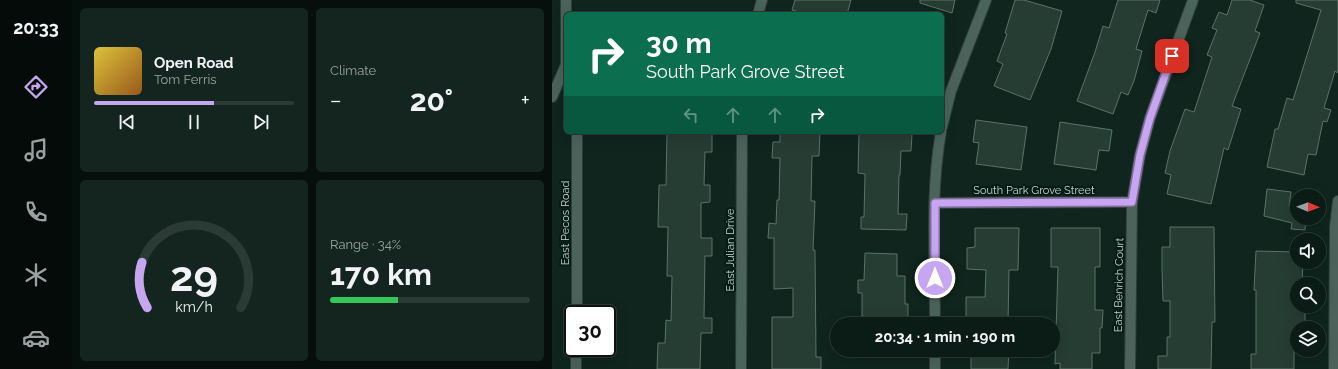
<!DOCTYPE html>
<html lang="en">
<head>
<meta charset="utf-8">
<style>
	body { margin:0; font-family:Raleway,sans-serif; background:#14251f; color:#f1f3f6; height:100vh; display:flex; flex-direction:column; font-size:15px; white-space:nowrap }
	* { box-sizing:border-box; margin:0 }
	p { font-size:13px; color:#9aa1a1 }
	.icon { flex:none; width:22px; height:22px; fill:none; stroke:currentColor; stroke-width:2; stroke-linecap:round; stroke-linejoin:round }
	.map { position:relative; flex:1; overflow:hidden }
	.details { display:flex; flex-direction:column; gap:8px; padding:8px; background:#060f0c; width:480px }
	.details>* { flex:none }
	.top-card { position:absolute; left:12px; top:12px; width:380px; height:122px; border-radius:6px; box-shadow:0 4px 16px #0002,0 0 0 1px #2b3a35; background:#0b6e4f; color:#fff; overflow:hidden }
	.needle { width:26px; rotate:91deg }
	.controls { position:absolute; left:738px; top:189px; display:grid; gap:8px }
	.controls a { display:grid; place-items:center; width:36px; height:36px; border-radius:50%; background:#0b1c16; box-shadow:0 4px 16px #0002,0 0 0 1px #2b3a35; font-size:20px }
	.speed { position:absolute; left:12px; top:305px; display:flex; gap:8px; font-size:20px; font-weight:700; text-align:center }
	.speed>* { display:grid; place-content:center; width:52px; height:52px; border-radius:50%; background:#0b1c16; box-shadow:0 4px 16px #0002,0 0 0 1px #2b3a35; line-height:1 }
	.speed .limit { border:2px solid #111; border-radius:6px; background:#fff; color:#111 }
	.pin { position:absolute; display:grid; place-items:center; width:34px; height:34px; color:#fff; margin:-17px; border-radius:8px; box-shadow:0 2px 6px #0006 }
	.me { position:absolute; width:44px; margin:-22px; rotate:0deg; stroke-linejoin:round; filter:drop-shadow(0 0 3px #0008) }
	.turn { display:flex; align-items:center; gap:14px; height:84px; padding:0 16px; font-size:18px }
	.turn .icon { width:52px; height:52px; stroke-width:2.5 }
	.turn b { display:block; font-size:28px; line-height:34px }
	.lanes { display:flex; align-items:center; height:38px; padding:0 16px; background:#0003; justify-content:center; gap:20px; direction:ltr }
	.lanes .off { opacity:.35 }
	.big { font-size:30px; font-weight:700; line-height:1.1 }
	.details .widget { flex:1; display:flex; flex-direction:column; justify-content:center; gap:6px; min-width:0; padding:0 14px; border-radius:6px; background:#14251f }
	.details .dial { align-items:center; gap:0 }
	.dial svg { height:104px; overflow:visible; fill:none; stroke:#2b3a35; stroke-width:7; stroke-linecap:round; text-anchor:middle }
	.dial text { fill:#f1f3f6; stroke:none }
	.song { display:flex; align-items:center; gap:12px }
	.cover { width:48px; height:48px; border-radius:6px; background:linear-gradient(135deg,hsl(50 70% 55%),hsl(30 70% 35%)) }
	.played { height:4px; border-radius:2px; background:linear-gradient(90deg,#c6a6f0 60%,#2b3a35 60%) }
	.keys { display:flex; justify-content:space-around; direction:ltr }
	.heat { display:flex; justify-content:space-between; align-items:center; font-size:22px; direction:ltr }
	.charge { height:6px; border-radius:3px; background:linear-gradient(90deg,#34c759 34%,#2b3a35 0) }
	.details .tiles { flex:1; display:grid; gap:8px; grid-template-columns:repeat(2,1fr) }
	.trip { position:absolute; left:278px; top:317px; width:230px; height:40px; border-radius:20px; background:#0b1c16; box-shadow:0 4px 16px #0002,0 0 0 1px #2b3a35; font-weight:700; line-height:40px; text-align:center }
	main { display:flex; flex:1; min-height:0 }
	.tab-bar { display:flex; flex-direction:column; width:72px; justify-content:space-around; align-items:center; background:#040b09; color:#9aa1a1 }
	.tab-bar .icon { width:28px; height:28px }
	.tab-bar .current { color:#c6a6f0 }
	.tab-bar b { font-size:18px; color:#f1f3f6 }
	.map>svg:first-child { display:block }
	.building { fill:#263d34; stroke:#5a7369 }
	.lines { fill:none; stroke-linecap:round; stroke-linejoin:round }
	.street-casing { stroke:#303e38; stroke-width:12 }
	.secondary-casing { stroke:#303e38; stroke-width:12 }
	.street { stroke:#4b635a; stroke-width:10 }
	.secondary { stroke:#4b635a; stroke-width:10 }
	.route-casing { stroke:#816c9c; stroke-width:10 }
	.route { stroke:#c6a6f0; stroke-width:7 }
	.labels { text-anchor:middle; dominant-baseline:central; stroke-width:4; stroke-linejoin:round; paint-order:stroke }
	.street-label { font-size:11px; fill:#c9d7d1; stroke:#061c14 }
</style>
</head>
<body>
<main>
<nav class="tab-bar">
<b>20:33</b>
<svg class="icon current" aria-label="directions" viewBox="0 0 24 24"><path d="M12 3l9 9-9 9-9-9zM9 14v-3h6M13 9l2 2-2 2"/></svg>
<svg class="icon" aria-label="music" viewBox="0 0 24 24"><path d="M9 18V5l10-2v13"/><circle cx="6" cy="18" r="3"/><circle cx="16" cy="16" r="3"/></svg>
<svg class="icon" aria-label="phone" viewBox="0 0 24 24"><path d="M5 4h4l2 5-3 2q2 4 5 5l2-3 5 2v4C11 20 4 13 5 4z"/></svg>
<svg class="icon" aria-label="climate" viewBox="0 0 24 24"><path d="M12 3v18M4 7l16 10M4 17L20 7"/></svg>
<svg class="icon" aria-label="car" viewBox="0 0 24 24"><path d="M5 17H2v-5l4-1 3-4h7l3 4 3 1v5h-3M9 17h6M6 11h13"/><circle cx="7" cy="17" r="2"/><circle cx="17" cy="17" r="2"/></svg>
</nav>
<section class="details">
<div class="tiles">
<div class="widget">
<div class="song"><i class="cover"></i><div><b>Open Road</b><p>Tom Ferris</p></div></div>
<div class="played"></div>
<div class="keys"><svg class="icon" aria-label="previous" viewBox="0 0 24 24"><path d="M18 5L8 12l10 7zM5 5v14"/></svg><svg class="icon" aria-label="pause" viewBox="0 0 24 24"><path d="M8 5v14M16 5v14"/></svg><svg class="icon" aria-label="next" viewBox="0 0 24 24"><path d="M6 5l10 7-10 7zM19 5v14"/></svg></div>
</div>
<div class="widget"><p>Climate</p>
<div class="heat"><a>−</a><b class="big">20°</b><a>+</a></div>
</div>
<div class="widget dial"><svg viewBox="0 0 100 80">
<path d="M14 69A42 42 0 1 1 86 69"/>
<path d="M14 69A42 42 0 0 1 10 34" stroke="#c6a6f0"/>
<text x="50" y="56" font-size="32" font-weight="700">29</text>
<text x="50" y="72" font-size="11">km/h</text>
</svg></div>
<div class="widget"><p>Range · 34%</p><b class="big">170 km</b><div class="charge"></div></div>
</div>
</section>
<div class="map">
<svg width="786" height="369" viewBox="0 0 786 369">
	<rect width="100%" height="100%" fill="#0f251d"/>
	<!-- building -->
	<g class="building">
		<path d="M243,0H299L295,14H255L240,10Z"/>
		<path d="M368,0H403L400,13L368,3Z"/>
		<path d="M463,0H472L510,11L499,49L478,100L442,86L451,64L445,61L455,34L453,33Z"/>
		<path d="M566,0H608L604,13L596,10L584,49L590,51L582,81L576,95L569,92L561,114L525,101L543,52L551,26L557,28Z"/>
		<path d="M680,0H698L712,5L703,31L708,33L680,106L689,109L676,150L672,148L659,204L615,194L619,175L613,173L618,151L633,109L642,112L660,57L655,55L665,30L660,28L667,12L675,15Z"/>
		<path d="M744,0H786V73L783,71L772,108L779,110L775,122L771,121L764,155L756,154L752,175L715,167L723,129H726L735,98L741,100L769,10L744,3Z"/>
		<path d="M424,120L475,127L469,170L424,164L427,143L421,142Z"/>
		<path d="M508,122L560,130L557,151L547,150L544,170L502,164Z"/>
		<path d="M115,132H160V152H153L152,185H158V202L149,203V238H160V256H153L152,318H160V333H149L148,369H105L106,343H113L114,320L119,321L120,276H115L116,227H106L107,185H114Z"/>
		<path d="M228,132H268L267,156H260L259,201H263L261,250H263L264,357H269V369H220V317H241V288L222,289V238H216L217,223L224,224L225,200H227L228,158H220L221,142H228Z"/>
		<path d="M307,132L360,134L359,151H349L348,175H347L346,214H355L354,230L309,229V217H312L313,174L306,173Z"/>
		<path d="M715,189L739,192L737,206L745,207V218H754L753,230L739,229L740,223L712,216Z"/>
		<path d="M618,227H662L663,322H660L659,369H606V356H615V337H618V301H611L610,269V247H618Z"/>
		<path d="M423,228H467L466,270H457L456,324H414V297H433L434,270L415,269V248L423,247Z"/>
		<path d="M499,228H548V267H543V310H551L550,328H548V353H540V369H508V363L503,364L506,267H499Z"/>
		<path d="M704,251L745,252V262H751L750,284H745V306H753V328H745V341H742V369H699V354H704V290H702Z"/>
		<path d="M313,253L345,254V276H353V304H356V319H347V324H312V316H310V293H306V280H312Z"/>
		<path d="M419,350H457L456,369H419Z"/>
	</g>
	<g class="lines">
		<defs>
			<g id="street">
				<path d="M206,14L210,0"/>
				<path d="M390,127L399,91L434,0"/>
				<path d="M383,203L580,202"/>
				<path d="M383,324C383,261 378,194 389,132"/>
				<path d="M189,369L190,132"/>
				<path d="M383,369V350"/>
				<path d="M578,369L580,202L588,155L598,118L641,0"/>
				<path d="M782,369L783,227L786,201"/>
			</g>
			<g id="secondary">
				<path d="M14,0V69"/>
				<path d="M0,97L13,67"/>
				<path d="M25,314V132"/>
				<path d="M24,369V348"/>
			</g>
		</defs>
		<!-- street casing -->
		<use href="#street" class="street-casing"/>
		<!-- secondary casing -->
		<use href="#secondary" class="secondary-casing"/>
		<!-- street -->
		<use href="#street" class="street"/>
		<!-- secondary -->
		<use href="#secondary" class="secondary"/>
	</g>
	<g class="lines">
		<defs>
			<path id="route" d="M383,278V203L580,202L588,155L598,118L620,56"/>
		</defs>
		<!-- route casing -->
		<use href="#route" class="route-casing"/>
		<!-- route -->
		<use href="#route" class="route"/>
	</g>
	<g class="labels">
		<!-- street labels -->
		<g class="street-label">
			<text x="482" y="190">South Park Grove Street</text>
			<text transform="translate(13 223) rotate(-90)">East Pecos Road</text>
			<text transform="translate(178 250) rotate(-90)">East Julian Drive</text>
			<text transform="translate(567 285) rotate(-89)">East Benrich Court</text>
		</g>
	</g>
</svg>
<div class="controls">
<a><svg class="needle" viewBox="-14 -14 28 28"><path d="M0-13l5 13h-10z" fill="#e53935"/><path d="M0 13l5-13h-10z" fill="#9aa1a1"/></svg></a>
<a><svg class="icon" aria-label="sound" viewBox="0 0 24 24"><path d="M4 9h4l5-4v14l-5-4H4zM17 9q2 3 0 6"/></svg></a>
<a><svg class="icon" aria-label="search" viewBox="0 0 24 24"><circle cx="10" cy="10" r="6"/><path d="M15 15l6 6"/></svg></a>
<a><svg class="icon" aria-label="layers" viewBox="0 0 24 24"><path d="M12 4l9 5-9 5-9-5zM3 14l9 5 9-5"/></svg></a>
</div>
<div class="speed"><div class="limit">30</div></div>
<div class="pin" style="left:620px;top:56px;background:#d93025"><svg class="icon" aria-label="arrive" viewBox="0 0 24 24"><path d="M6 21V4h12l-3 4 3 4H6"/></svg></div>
<svg class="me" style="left:383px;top:278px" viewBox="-20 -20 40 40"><circle r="17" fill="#c6a6f0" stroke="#fff" stroke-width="3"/><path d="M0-11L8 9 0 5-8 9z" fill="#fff"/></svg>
<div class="trip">20:34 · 1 min · 190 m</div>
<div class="top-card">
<div class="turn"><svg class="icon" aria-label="right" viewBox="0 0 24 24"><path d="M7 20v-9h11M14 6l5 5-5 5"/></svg><div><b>30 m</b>South Park Grove Street</div></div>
<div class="lanes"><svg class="icon off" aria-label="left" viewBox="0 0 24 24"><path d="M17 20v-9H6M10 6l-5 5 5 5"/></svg><svg class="icon off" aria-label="ahead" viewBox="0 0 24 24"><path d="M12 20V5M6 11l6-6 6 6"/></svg><svg class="icon off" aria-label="ahead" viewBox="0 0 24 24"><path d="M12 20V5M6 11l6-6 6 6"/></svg><svg class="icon" aria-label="right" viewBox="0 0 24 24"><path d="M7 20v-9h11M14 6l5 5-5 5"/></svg></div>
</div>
</div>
</main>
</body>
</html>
